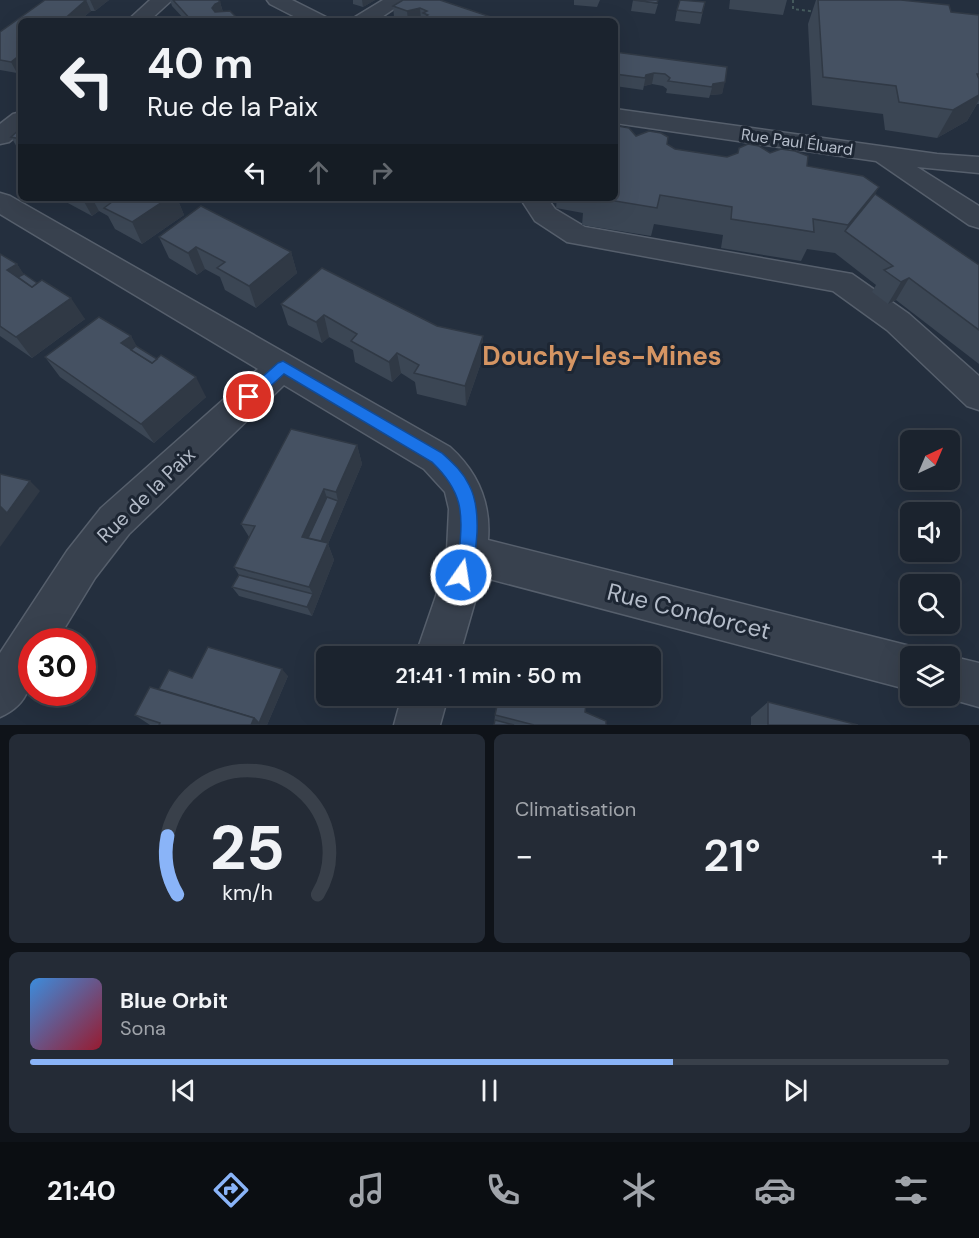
<!DOCTYPE html>
<html lang="fr">
<head>
<meta charset="utf-8">
<style>
	body { margin:0; font-family:"DM Sans",sans-serif; background:#242b36; color:#f1f3f6; height:100vh; display:flex; flex-direction:column; font-size:22px; white-space:nowrap }
	* { box-sizing:border-box; margin:0 }
	p { font-size:20px; color:#a0a4aa }
	.icon { flex:none; width:33px; height:33px; fill:none; stroke:currentColor; stroke-width:2; stroke-linecap:round; stroke-linejoin:round }
	.map { position:relative; height:725px; overflow:hidden }
	.drawer { display:flex; flex-direction:column; gap:9px; padding:9px; background:#0f1319; flex:1 }
	.drawer>* { flex:none }
	.top-card { position:absolute; left:18px; top:18px; width:600px; height:183px; border-radius:9px; box-shadow:0 6px 24px #0002,0 0 0 2px #39404a; background:#1b232e; color:#f1f3f6; overflow:hidden }
	.needle { width:39px; rotate:44deg }
	.tools { position:absolute; left:900px; top:430px; display:grid; gap:12px }
	.tools a { display:grid; place-items:center; width:60px; height:60px; border-radius:9px; background:#1b232e; box-shadow:0 6px 24px #0002,0 0 0 2px #39404a; font-size:30px }
	.speed { position:absolute; left:18px; top:628px; display:flex; gap:12px; font-size:30px; font-weight:700; text-align:center }
	.speed>* { display:grid; place-content:center; width:78px; height:78px; border-radius:50%; background:#1b232e; box-shadow:0 6px 24px #0002,0 0 0 2px #39404a; line-height:1 }
	.speed .limit { border:9px solid #d22; background:#fff; color:#111 }
	.pin { position:absolute; display:grid; place-items:center; width:51px; height:51px; color:#fff; margin:-26px; border:3px solid #fff; border-radius:50%; box-shadow:0 2px 6px #0007 }
	.me { position:absolute; width:66px; margin:-33px; rotate:13deg; stroke-linejoin:round; filter:drop-shadow(0 0 4px #0008) }
	.turn { display:flex; align-items:center; gap:21px; height:126px; padding:0 30px; font-size:27px }
	.turn .icon { width:78px; height:78px; stroke-width:2.5 }
	.turn b { display:block; font-size:42px; line-height:51px }
	.lanes { display:flex; align-items:center; height:57px; padding:0 30px; background:#0003; justify-content:center; gap:30px; direction:ltr }
	.lanes .off { opacity:.35 }
	.big { font-size:45px; font-weight:600; line-height:1.1 }
	.drawer .card { flex:1; display:flex; flex-direction:column; justify-content:center; gap:9px; min-width:0; padding:0 21px; border-radius:9px; background:#242b36 }
	.drawer .dial { align-items:center; gap:0 }
	.dial svg { height:156px; overflow:visible; fill:none; stroke:#39404a; stroke-width:7; stroke-linecap:round; text-anchor:middle }
	.dial text { fill:#f1f3f6; stroke:none }
	.song { display:flex; align-items:center; gap:18px }
	.cover { width:72px; height:72px; border-radius:9px; background:linear-gradient(135deg,hsl(210 70% 55%),hsl(350 70% 35%)) }
	.played { height:6px; border-radius:3px; background:linear-gradient(90deg,#8ab4f8 70%,#39404a 70%) }
	.keys { display:flex; justify-content:space-around; direction:ltr }
	.heat { display:flex; justify-content:space-between; align-items:center; font-size:33px; direction:ltr }
	.drawer .tiles { flex:1; display:grid; gap:9px; grid-template-columns:1fr 1fr }
	.card:last-child { grid-column:span 2 }
	.trip { position:absolute; left:316px; top:646px; width:345px; height:60px; border-radius:9px; background:#1b232e; box-shadow:0 6px 24px #0002,0 0 0 2px #39404a; font-weight:600; line-height:60px; text-align:center }
	.dock { display:flex; height:96px; justify-content:space-around; align-items:center; background:#0b0e12; color:#a0a4aa }
	.dock .icon { width:42px; height:42px }
	.dock .on { color:#8ab4f8 }
	.dock b { font-size:27px; color:#f1f3f6 }
	.map>svg:first-child { display:block }
	.lines { fill:none; stroke-linecap:round; stroke-linejoin:round }
	.minor-casing { stroke:#565f6c; stroke-width:3 }
	.path { stroke:#44595c; stroke-width:2; stroke-dasharray:3 3; stroke-linecap:butt }
	.minor { fill:#38414e; fill-rule:evenodd }
	.wall { fill:#3b4654 }
	.shaded-wall { fill:#303945 }
	.building { fill:#455162; stroke:#303945; stroke-width:1.5 }
	.route { fill:#1a73e8; stroke:#114b97; stroke-width:1.5 }
	.labels { text-anchor:middle; dominant-baseline:central; stroke-width:6; stroke-linejoin:round; paint-order:stroke }
	.far-street-label { font-size:16px; fill:#b4bcc9; stroke:#1d2633 }
	.street-label { font-size:20px; fill:#b4bcc9; stroke:#1d2633 }
	.near-street-label { font-size:24px; fill:#b4bcc9; stroke:#1d2633 }
	.district-label { font-size:26px; font-weight:bold; fill:#d59563; stroke:#1d2633 }
</style>
</head>
<body>
<div class="map">
<svg width="979" height="725" viewBox="0 0 979 725">
	<rect width="100%" height="100%" fill="#242f3e"/>
	<g class="lines">
		<defs>
			<g id="minor">
				<path d="M150,0H172L149,21H127Z"/>
				<path d="M267,0H292L326,17L329,21H303L270,4Z"/>
				<path d="M383,0H407L376,21H352L355,17Z"/>
				<path d="M615,109L937,154L979,157V173L917,167L979,206V228L969,225L876,161L615,123Z"/>
				<path d="M21,112V132L9,142L0,144V124L13,114Z"/>
				<path d="M0,193L10,196L450,447C478,472 491,503 488,540L910,646L926,652L928,657H910V690L482,577L459,657H415L436,596L447,551L449,509L445,492L424,469L284,385L129,534L95,578L56,642H32C32,675 35,702 0,717V653L67,551L101,508L258,369L0,214Z"/>
				<path d="M520,198H547L555,209L585,227L852,274L909,314L979,376V410L967,406L887,330L833,291L567,242L535,221Z"/>
				<path d="M950,656L979,663V707L940,696H950V657H947Z"/>
				<path d="M402,696H448L440,725H394Z"/>
			</g>
		</defs>
		<!-- minor casing -->
		<use href="#minor" class="minor-casing"/>
		<!-- path -->
		<path class="path" d="M793,0V9L817,12"/>
		<!-- minor -->
		<use href="#minor" class="minor"/>
	</g>
	<!-- wall -->
	<g class="wall">
		<path d="M45,0H109L95,11H91L79,21H21V70L17,73L0,70V32Z"/>
		<path d="M170,0H218L220,2L223,12L240,21H186L172,6Z"/>
		<path d="M353,0H375L363,7L353,4Z"/>
		<path d="M403,0L503,21H424L421,19L406,21L394,17L393,6Z"/>
		<path d="M574,0H600L597,7L574,5Z"/>
		<path d="M633,0L658,4L655,14L631,11Z"/>
		<path d="M730,0H787L783,15L729,9Z"/>
		<path d="M816,0H901L951,12L979,15V104H977L967,121L937,138L885,130L883,114L812,105L808,24Z"/>
		<path d="M705,2L700,24L675,21L677,10Z"/>
		<path d="M615,52L727,67L722,94L710,95L709,98L666,93L667,89L663,86L652,84L644,86L643,90L615,86Z"/>
		<path d="M21,128V154L11,137Z"/>
		<path d="M636,136L667,144L675,149L727,157L770,153L807,166L875,194L979,265V364L896,300L888,304L872,292L876,285L835,253L807,249L801,261L721,248L723,235L654,224L651,236L582,225L583,213L556,208L557,198H615Z"/>
		<path d="M64,198H177L184,215L142,244L115,229L108,216L99,211L92,216L66,202Z"/>
		<path d="M159,237L291,252L297,273L256,308L225,290L220,277L205,269L197,275L169,258Z"/>
		<path d="M0,254L17,264L23,274L85,319L32,358L0,336Z"/>
		<path d="M281,304L437,326L483,336V357L466,406L417,394L415,382L401,373L392,382L355,362L353,350L329,337L322,343L288,325Z"/>
		<path d="M131,336L136,346L206,397L154,443L60,377L45,357Z"/>
		<path d="M357,445L362,464L328,544L334,560L312,616L239,596L232,587L239,575L234,567L249,537L241,524Z"/>
		<path d="M288,676L267,725H150L135,715L159,689L192,678Z"/>
		<path d="M768,702L858,725H751V717Z"/>
		<path d="M585,712L606,725H494L495,715Z"/>
	</g>
	<!-- shaded-wall -->
	<g class="shaded-wall">
		<path d="M86,0L91,11L79,21H62Z"/>
		<path d="M90,0H109L95,11Z"/>
		<path d="M362,0H375L363,7Z"/>
		<path d="M220,2L223,13L218,15L212,8L215,4Z"/>
		<path d="M420,8L421,19L408,21L407,11Z"/>
		<path d="M21,54V70L17,73L11,62Z"/>
		<path d="M654,73L652,84L644,86L643,90L646,75Z"/>
		<path d="M725,82L722,94L710,95L713,84Z"/>
		<path d="M979,95V100L967,121L937,138L953,110Z"/>
		<path d="M879,187L864,216L845,231L834,253L848,225Z"/>
		<path d="M82,198H92L99,211L92,216Z"/>
		<path d="M168,198H177L184,215L142,244L132,222Z"/>
		<path d="M196,247L205,269L197,275L188,253Z"/>
		<path d="M291,252L297,273L256,308L249,286Z"/>
		<path d="M17,264L32,286L7,270Z"/>
		<path d="M909,278L896,300L888,304L901,282Z"/>
		<path d="M71,298L85,319L32,358L16,337Z"/>
		<path d="M324,315L329,337L322,343L316,322Z"/>
		<path d="M131,336L143,357L121,343Z"/>
		<path d="M483,336V357L466,406L465,386Z"/>
		<path d="M397,353L401,373L392,382L389,362Z"/>
		<path d="M196,377L206,397L154,443L141,424Z"/>
		<path d="M357,445L362,464L328,544L334,560L312,616L307,607L313,594L309,587L318,547L338,501L336,492Z"/>
		<path d="M30,481L40,491L0,547V506Z"/>
		<path d="M324,489L330,507L313,546L302,537Z"/>
		<path d="M282,669L288,676L267,725H251L254,718Z"/>
	</g>
	<!-- building -->
	<g class="building">
		<path d="M45,0H86L62,21H21V54L11,62L0,60V32Z"/>
		<path d="M173,0H218L220,2L215,4L212,8L215,12L230,11L240,21H192Z"/>
		<path d="M403,0H440L503,21H437L425,17L428,15L423,13L427,11L420,8L407,11L393,6Z"/>
		<path d="M633,0H658L657,3Z"/>
		<path d="M680,0L705,2L702,13L677,10Z"/>
		<path d="M818,0H901L949,5L951,12L979,15V74H977L979,79V95L953,110L899,102L896,86L823,77Z"/>
		<path d="M615,52L727,67L725,82L713,84L712,87L668,81L670,78L665,74L654,73L646,75L645,78L615,74Z"/>
		<path d="M618,126L629,128L636,136L649,131L661,133L668,137L667,144L675,149L727,157L738,153L739,148L748,144L759,146L770,153L781,149L795,151L808,156L807,166L863,176L879,187L848,225L813,219L814,232L731,219L732,207L660,195L657,208L597,198H615V127Z"/>
		<path d="M21,128V139L11,137Z"/>
		<path d="M875,194L979,265V330L909,278L901,282L884,270L893,266L845,231Z"/>
		<path d="M103,198H168L132,222L104,208L112,202Z"/>
		<path d="M201,206L291,252L249,286L217,268L225,262L196,247L188,253L159,237Z"/>
		<path d="M0,254L17,264L7,270L32,287L42,280L71,298L16,337L0,326Z"/>
		<path d="M322,268L437,326L483,336L465,386L414,373L419,365L397,353L389,362L351,341L357,334L324,315L316,322L281,304Z"/>
		<path d="M24,274L37,283L32,287L18,277Z"/>
		<path d="M99,317L131,336L121,343L152,363L161,355L196,377L141,424L45,357Z"/>
		<path d="M136,346L157,359L152,363L131,350Z"/>
		<path d="M291,429L357,445L336,492L324,489L302,537L328,543L309,587L234,567L255,526L241,524Z"/>
		<path d="M0,474L30,481L7,513L0,506Z"/>
		<path d="M327,497L338,501L321,541L308,538Z"/>
		<path d="M239,575L313,594L307,607L232,587Z"/>
		<path d="M208,647L282,669L259,723L254,718L159,689L169,670L192,678Z"/>
		<path d="M508,654L518,657H508Z"/>
		<path d="M150,687L254,718L251,725H159L160,723L135,715Z"/>
		<path d="M499,696H587L585,712L606,721V725H534L495,715Z"/>
		<path d="M768,702L858,725H768Z"/>
		<path d="M495,720L514,725H494Z"/>
	</g>
	<!-- route -->
	<path class="route" d="M283,361L442,453C453,463 463,472 469,485C482,509 478,556 467,581L461,583L455,581C451,571 457,563 459,553C464,512 462,491 432,462L284,374L254,401H244L242,397L244,393L278,363Z"/>
	<g class="labels">
		<!-- far-street labels -->
		<g class="far-street-label">
			<text transform="translate(797 142) rotate(8)">Rue Paul Éluard</text>
		</g>
		<!-- street labels -->
		<g class="street-label">
			<text transform="translate(146 495) rotate(-44)">Rue de la Paix</text>
		</g>
		<!-- near-street labels -->
		<g class="near-street-label">
			<text transform="translate(689 611) rotate(14)">Rue Condorcet</text>
		</g>
		<!-- district labels -->
		<g class="district-label">
			<text x="602" y="356">Douchy-les-Mines</text>
		</g>
	</g>
</svg>
<div class="tools">
<a><svg class="needle" viewBox="-14 -14 28 28"><path d="M0-13l5 13h-10z" fill="#e53935"/><path d="M0 13l5-13h-10z" fill="#a0a4aa"/></svg></a>
<a><svg class="icon" aria-label="sound" viewBox="0 0 24 24"><path d="M4 9h4l5-4v14l-5-4H4zM17 9q2 3 0 6"/></svg></a>
<a><svg class="icon" aria-label="search" viewBox="0 0 24 24"><circle cx="10" cy="10" r="6"/><path d="M15 15l6 6"/></svg></a>
<a><svg class="icon" aria-label="layers" viewBox="0 0 24 24"><path d="M12 4l9 5-9 5-9-5zM3 14l9 5 9-5"/></svg></a>
</div>
<div class="speed"><div class="limit">30</div></div>
<div class="pin" style="left:249px;top:397px;background:#d93025"><svg class="icon" aria-label="arrive" viewBox="0 0 24 24"><path d="M6 21V4h12l-3 4 3 4H6"/></svg></div>
<svg class="me" style="left:461px;top:575px" viewBox="-20 -20 40 40"><circle r="17" fill="#1a73e8" stroke="#fff" stroke-width="3"/><path d="M0-11L8 9 0 5-8 9z" fill="#fff"/></svg>
<div class="trip">21:41 · 1 min · 50 m</div>
<div class="top-card">
<div class="turn"><svg class="icon" aria-label="left" viewBox="0 0 24 24"><path d="M17 20v-9H6M10 6l-5 5 5 5"/></svg><div><b>40 m</b>Rue de la Paix</div></div>
<div class="lanes"><svg class="icon" aria-label="left" viewBox="0 0 24 24"><path d="M17 20v-9H6M10 6l-5 5 5 5"/></svg><svg class="icon off" aria-label="ahead" viewBox="0 0 24 24"><path d="M12 20V5M6 11l6-6 6 6"/></svg><svg class="icon off" aria-label="right" viewBox="0 0 24 24"><path d="M7 20v-9h11M14 6l5 5-5 5"/></svg></div>
</div>
</div>
<section class="drawer">
<div class="tiles">
<div class="card dial"><svg viewBox="0 0 100 80">
<path d="M14 69A42 42 0 1 1 86 69"/>
<path d="M14 69A42 42 0 0 1 9 39" stroke="#8ab4f8"/>
<text x="50" y="56" font-size="32" font-weight="700">25</text>
<text x="50" y="72" font-size="11">km/h</text>
</svg></div>
<div class="card"><p>Climatisation</p>
<div class="heat"><a>−</a><b class="big">21°</b><a>+</a></div>
</div>
<div class="card">
<div class="song"><i class="cover"></i><div><b>Blue Orbit</b><p>Sona</p></div></div>
<div class="played"></div>
<div class="keys"><svg class="icon" aria-label="previous" viewBox="0 0 24 24"><path d="M18 5L8 12l10 7zM5 5v14"/></svg><svg class="icon" aria-label="pause" viewBox="0 0 24 24"><path d="M8 5v14M16 5v14"/></svg><svg class="icon" aria-label="next" viewBox="0 0 24 24"><path d="M6 5l10 7-10 7zM19 5v14"/></svg></div>
</div>
</div>
</section>
<nav class="dock">
<b>21:40</b>
<svg class="icon on" aria-label="directions" viewBox="0 0 24 24"><path d="M12 3l9 9-9 9-9-9zM9 14v-3h6M13 9l2 2-2 2"/></svg>
<svg class="icon" aria-label="music" viewBox="0 0 24 24"><path d="M9 18V5l10-2v13"/><circle cx="6" cy="18" r="3"/><circle cx="16" cy="16" r="3"/></svg>
<svg class="icon" aria-label="phone" viewBox="0 0 24 24"><path d="M5 4h4l2 5-3 2q2 4 5 5l2-3 5 2v4C11 20 4 13 5 4z"/></svg>
<svg class="icon" aria-label="climate" viewBox="0 0 24 24"><path d="M12 3v18M4 7l16 10M4 17L20 7"/></svg>
<svg class="icon" aria-label="car" viewBox="0 0 24 24"><path d="M5 17H2v-5l4-1 3-4h7l3 4 3 1v5h-3M9 17h6M6 11h13"/><circle cx="7" cy="17" r="2"/><circle cx="17" cy="17" r="2"/></svg>
<svg class="icon" aria-label="filters" viewBox="0 0 24 24"><path d="M4 7h16M4 17h16"/><circle cx="9" cy="7" r="2"/><circle cx="15" cy="17" r="2"/></svg>
</nav>
</body>
</html>
